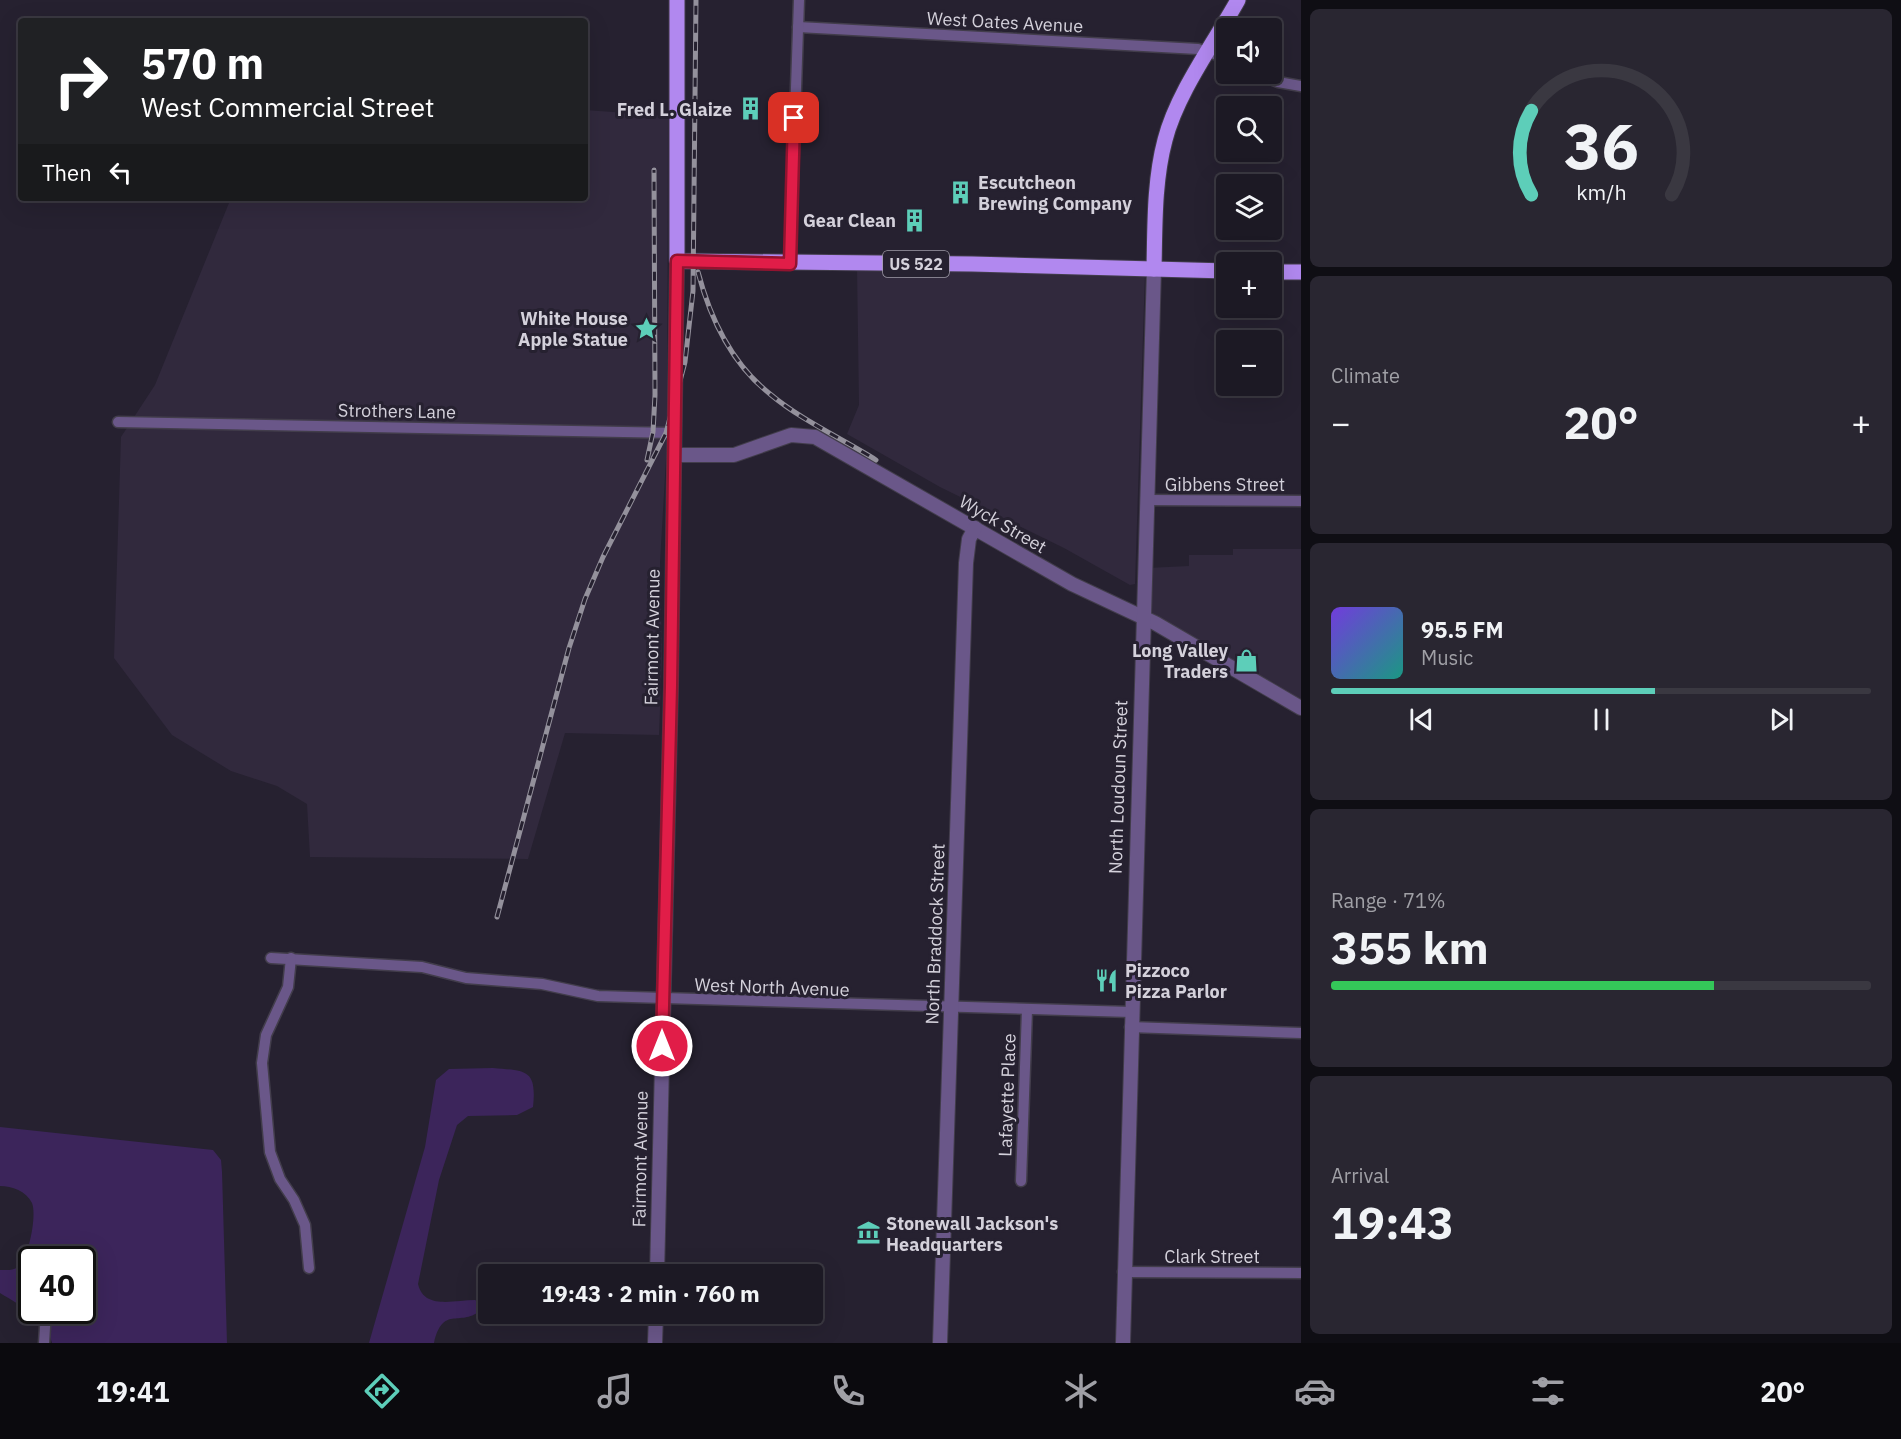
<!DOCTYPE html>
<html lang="en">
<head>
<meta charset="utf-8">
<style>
	body { margin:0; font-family:"IBM Plex Sans",sans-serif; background:#292631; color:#f1f3f6; height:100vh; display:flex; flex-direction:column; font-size:22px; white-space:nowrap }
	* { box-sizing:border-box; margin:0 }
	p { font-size:20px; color:#a0a0a6 }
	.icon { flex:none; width:33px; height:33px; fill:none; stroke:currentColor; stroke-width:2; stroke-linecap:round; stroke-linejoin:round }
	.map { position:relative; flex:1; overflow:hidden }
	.panel { display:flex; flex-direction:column; gap:9px; padding:9px; background:#0f0e14; width:600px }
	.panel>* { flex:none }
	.top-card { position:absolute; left:18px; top:18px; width:570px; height:183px; border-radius:6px; box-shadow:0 6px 24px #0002,0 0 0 2px #3a3841; background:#202124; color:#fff; overflow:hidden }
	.buttons { position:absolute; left:1216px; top:18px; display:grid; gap:12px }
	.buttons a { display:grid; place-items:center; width:66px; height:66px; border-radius:6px; background:#1c1924; box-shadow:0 6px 24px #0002,0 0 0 2px #3a3841; font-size:30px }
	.speed { position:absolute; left:18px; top:1246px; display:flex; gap:12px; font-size:30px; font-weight:700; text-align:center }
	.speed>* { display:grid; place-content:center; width:78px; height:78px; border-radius:50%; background:#1c1924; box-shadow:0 6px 24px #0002,0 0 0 2px #3a3841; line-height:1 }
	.speed .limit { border:3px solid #111; border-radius:9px; background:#fff; color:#111 }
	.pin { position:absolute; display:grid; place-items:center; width:51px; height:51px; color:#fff; margin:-26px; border-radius:12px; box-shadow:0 3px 9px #0006 }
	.me { position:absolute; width:66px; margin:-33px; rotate:0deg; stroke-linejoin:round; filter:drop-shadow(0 0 4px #0008) }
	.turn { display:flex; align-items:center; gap:21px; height:126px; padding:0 24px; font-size:27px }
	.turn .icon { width:78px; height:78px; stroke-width:2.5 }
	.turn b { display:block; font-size:42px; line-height:51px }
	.then { display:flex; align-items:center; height:57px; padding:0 24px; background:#0003; gap:12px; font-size:22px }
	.big { font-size:45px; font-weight:700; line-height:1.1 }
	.panel .tile { flex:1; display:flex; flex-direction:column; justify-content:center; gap:9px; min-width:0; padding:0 21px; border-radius:9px; background:#292631 }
	.panel .dial { align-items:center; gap:0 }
	.dial svg { height:156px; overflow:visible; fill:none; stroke:#3a3841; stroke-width:7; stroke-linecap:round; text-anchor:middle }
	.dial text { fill:#f1f3f6; stroke:none }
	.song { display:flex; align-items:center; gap:18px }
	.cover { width:72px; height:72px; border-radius:9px; background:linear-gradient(135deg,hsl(260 70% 55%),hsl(170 70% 35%)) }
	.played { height:6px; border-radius:3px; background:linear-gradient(90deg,#5dceb9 60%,#3a3841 60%) }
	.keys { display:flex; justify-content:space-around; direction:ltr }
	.heat { display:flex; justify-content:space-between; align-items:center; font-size:33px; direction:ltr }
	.charge { height:9px; border-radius:4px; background:linear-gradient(90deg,#34c759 71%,#3a3841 0) }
	.trip { position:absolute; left:478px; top:1264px; width:345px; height:60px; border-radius:6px; background:#1c1924; box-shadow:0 6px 24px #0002,0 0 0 2px #3a3841; font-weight:700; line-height:60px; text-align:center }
	.dock { display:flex; height:96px; justify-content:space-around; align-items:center; background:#0b0a0e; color:#a0a0a6 }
	.dock .icon { width:42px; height:42px }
	.dock .on { color:#5dceb9 }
	.dock b { font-size:27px; color:#f1f3f6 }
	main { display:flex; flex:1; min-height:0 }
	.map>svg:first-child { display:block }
	.built { fill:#31293d }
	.green { fill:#3c255b; fill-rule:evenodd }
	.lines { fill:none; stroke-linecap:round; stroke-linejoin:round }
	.minor-casing { stroke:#423d4b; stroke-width:13 }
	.tertiary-casing { stroke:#423d4b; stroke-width:16 }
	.primary-casing { stroke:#423d4b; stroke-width:17 }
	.minor { stroke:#6a5789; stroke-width:10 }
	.tertiary { stroke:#6a5789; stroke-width:14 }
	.primary { stroke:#b188ef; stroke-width:15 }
	.rail-casing { stroke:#94919c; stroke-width:5 }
	.rail { stroke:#262130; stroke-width:3; stroke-dasharray:9; stroke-linecap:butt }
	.route-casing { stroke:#92132f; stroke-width:15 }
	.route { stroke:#e11d48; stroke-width:10 }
	.labels { text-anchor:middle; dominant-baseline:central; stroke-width:6; stroke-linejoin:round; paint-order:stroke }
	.shield { fill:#262130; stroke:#a09ca8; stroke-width:1.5 }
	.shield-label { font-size:16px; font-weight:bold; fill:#d4d1db }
	.street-label { font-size:18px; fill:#d4d1db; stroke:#262130 }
	.poi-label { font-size:18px; font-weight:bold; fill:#d4d1db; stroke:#262130; text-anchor:end }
</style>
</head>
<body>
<main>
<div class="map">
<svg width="1301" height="1343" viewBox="0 0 1301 1343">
	<rect width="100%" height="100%" fill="#262130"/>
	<!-- built -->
	<g class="built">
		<path d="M585,110L668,116L667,442L660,562L662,656L659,735L565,733L528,859L310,857L307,804L277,786L231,771L172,735L114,658L121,437L155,385L231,198H585Z"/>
		<path d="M857,267L1145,273L1135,584L1130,585L1064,548L940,487L847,434L859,405Z"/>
		<path d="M1233,549H1301V703L1150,614L1148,568L1189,566V555H1233Z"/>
	</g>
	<!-- green -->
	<g class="green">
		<path d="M493,1068C526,1071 537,1069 533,1107L517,1115L468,1116L457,1125L439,1180L418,1284C424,1310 454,1300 475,1300L480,1303V1311C459,1327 443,1305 434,1343H369L425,1147L436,1080L449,1069Z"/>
		<path d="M0,1127L213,1150L221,1160L222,1172L227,1343H52C46,1317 21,1306 0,1293V1270C6,1270 13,1271 18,1267C29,1258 37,1215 32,1203C26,1191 12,1186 0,1186ZM32,1260H82V1311H32Z"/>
	</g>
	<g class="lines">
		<defs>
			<g id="minor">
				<path d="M798,27L1198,49L1227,58"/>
				<path d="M1259,74L1278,82L1301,86"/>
				<path d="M790,264L799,0"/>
				<path d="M118,422L675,433"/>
				<path d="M1149,500L1301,501"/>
				<path d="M271,958L422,967L466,978L542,984L598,996L1131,1012"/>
				<path d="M291,958L288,987L266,1035L262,1063L270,1152L280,1179L294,1200L305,1225L309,1268"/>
				<path d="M1130,1027L1301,1033"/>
				<path d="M1021,1181L1027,1010"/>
				<path d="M1123,1272L1301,1273"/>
				<path d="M44,1343L46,1311"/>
			</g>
			<g id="tertiary">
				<path d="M675,455H734L791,435L815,437L1072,584L1155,623L1301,708"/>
				<path d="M657,1275L671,686L677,261"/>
				<path d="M655,1343L656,1314"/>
				<path d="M940,1343L966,563L969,539L975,528"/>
				<path d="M1123,1343L1154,269"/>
			</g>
			<g id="primary">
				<path d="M677,0V261L972,264L1227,271"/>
				<path d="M1154,269C1155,226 1154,181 1165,140C1177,93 1214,43 1238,0"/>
				<path d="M1272,272H1301"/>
			</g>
		</defs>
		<!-- minor casing -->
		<use href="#minor" class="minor-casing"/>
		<!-- tertiary casing -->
		<use href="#tertiary" class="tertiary-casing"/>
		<!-- primary casing -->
		<use href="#primary" class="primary-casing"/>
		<!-- minor -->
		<use href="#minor" class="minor"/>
		<!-- tertiary -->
		<use href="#tertiary" class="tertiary"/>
		<!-- primary -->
		<use href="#primary" class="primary"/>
		<defs>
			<g id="rail">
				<path d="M698,272C710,318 732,364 770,394C801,420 841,438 876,460"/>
				<path d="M647,460L653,432L655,395L654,170"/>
				<path d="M497,917L569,648L585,599L603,557L666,433L685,362L693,291L696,0"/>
			</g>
		</defs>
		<!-- rail casing -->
		<use href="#rail" class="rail-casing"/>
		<!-- rail -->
		<use href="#rail" class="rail"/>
	</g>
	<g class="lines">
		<defs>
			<path id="route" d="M662,1046L671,686L677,261L790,264L794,118"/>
		</defs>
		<!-- route casing -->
		<use href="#route" class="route-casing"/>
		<!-- route -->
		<use href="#route" class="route"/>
	</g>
	<!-- icons -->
	<defs>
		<symbol id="building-bare" viewBox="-9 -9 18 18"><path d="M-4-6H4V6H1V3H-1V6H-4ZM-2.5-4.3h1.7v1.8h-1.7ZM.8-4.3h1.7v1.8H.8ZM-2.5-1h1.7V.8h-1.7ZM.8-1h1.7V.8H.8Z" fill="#5dceb9" stroke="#262130" stroke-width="2.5" paint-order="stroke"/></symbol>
		<symbol id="sight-bare" viewBox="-9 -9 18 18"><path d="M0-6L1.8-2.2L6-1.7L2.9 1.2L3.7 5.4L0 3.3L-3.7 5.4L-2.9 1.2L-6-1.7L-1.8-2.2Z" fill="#5dceb9" stroke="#262130" stroke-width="2.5" paint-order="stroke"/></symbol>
		<symbol id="shop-bare" viewBox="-9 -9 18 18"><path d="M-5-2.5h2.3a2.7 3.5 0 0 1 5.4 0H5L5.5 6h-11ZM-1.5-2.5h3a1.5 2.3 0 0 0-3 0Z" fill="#5dceb9" stroke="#262130" stroke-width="2.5" paint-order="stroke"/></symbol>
		<symbol id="restaurant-bare" viewBox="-9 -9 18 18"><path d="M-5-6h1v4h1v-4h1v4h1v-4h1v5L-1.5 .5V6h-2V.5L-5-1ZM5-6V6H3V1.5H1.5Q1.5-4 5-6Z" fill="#5dceb9" stroke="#262130" stroke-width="2.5" paint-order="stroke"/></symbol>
		<symbol id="museum-bare" viewBox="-9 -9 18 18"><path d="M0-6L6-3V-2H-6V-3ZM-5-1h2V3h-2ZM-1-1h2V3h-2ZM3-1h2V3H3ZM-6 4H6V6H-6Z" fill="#5dceb9" stroke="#262130" stroke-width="2.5" paint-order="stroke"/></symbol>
	</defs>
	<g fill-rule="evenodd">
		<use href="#building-bare" x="734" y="92" width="33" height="33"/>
		<use href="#building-bare" x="944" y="176" width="33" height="33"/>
		<use href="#building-bare" x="898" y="204" width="33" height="33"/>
		<use href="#sight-bare" x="630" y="312" width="33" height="33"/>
		<use href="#shop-bare" x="1230" y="644" width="33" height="33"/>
		<use href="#restaurant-bare" x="1090" y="964" width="33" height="33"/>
		<use href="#museum-bare" x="852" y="1216" width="33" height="33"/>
	</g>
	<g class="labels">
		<!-- shield labels -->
		<rect class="shield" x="883" y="251" width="66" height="26" rx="4.5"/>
		<g class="shield-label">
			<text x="916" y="264">US 522</text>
		</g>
		<!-- street labels -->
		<g class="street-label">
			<text transform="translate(1005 22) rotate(3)">West Oates Avenue</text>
			<text transform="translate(397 411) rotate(1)">Strothers Lane</text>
			<text x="1225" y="484">Gibbens Street</text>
			<text transform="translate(1003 524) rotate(30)">Wyck Street</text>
			<text transform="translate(652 637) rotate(-89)">Fairmont Avenue</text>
			<text transform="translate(1118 787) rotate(-88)">North Loudoun Street</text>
			<text transform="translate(935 934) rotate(-88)">North Braddock Street</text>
			<text transform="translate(772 987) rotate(2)">West North Avenue</text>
			<text transform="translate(1007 1095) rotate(-88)">Lafayette Place</text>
			<text transform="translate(640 1159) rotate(-89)">Fairmont Avenue</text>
			<text x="1212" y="1256">Clark Street</text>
		</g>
		<!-- poi labels -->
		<g class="poi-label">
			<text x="732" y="109">Fred L. Glaize</text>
			<text x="978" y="182" text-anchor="start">Escutcheon<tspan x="978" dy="21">Brewing Company</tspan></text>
			<text x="896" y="220">Gear Clean</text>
			<text x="628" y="318">White House<tspan x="628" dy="21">Apple Statue</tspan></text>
			<text x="1228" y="650">Long Valley<tspan x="1228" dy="21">Traders</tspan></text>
			<text x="1125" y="970" text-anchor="start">Pizzoco<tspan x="1125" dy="21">Pizza Parlor</tspan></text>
			<text x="886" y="1223" text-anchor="start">Stonewall Jackson's<tspan x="886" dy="21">Headquarters</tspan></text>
		</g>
	</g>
</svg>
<div class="buttons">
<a><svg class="icon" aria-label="sound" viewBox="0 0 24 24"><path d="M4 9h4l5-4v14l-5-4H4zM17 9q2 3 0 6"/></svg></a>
<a><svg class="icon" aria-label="search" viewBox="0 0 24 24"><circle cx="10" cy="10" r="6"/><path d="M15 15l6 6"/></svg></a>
<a><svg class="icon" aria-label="layers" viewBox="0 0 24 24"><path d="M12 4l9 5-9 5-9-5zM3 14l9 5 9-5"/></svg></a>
<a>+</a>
<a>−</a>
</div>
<div class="speed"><div class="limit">40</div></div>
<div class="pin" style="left:794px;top:118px;background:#d93025"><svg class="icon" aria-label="arrive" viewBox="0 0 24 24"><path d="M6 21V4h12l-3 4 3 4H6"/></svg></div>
<svg class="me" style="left:662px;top:1046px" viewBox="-20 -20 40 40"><circle r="17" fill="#e11d48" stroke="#fff" stroke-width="3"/><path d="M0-11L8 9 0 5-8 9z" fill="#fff"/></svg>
<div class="trip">19:43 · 2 min · 760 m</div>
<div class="top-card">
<div class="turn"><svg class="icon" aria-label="right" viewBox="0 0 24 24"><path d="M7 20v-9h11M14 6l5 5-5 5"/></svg><div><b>570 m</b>West Commercial Street</div></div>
<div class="then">Then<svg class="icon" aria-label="left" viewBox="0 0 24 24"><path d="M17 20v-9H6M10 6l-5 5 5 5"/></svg></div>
</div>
</div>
<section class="panel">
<div class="tile dial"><svg viewBox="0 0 100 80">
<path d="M14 69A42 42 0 1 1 86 69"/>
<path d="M14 69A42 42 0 0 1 14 26" stroke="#5dceb9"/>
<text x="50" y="56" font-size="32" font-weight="700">36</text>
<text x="50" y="72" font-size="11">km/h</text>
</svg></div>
<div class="tile"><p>Climate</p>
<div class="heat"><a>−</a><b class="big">20°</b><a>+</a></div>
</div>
<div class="tile">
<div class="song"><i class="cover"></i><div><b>95.5 FM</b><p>Music</p></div></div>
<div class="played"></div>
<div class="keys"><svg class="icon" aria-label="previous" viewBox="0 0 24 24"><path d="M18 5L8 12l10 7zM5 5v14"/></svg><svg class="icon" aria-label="pause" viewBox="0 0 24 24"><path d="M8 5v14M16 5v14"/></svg><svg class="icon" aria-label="next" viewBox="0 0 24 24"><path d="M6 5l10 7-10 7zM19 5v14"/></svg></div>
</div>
<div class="tile"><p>Range · 71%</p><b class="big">355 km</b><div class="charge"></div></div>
<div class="tile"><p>Arrival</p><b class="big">19:43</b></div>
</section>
</main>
<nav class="dock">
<b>19:41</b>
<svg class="icon on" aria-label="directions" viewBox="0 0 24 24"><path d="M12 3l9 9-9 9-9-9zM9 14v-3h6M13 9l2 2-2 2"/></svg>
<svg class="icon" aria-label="music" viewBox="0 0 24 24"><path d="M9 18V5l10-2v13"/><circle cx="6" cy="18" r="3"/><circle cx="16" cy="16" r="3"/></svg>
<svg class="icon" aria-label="phone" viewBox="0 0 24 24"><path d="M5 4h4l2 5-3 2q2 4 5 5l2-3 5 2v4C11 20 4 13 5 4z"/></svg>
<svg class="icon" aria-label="climate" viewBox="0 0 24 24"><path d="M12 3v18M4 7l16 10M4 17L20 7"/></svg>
<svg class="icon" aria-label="car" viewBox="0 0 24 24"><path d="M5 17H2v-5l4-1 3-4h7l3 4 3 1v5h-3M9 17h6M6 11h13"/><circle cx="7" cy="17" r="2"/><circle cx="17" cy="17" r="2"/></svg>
<svg class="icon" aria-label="filters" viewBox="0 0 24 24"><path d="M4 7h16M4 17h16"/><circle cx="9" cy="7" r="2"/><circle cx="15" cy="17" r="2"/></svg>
<b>20°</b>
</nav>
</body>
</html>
